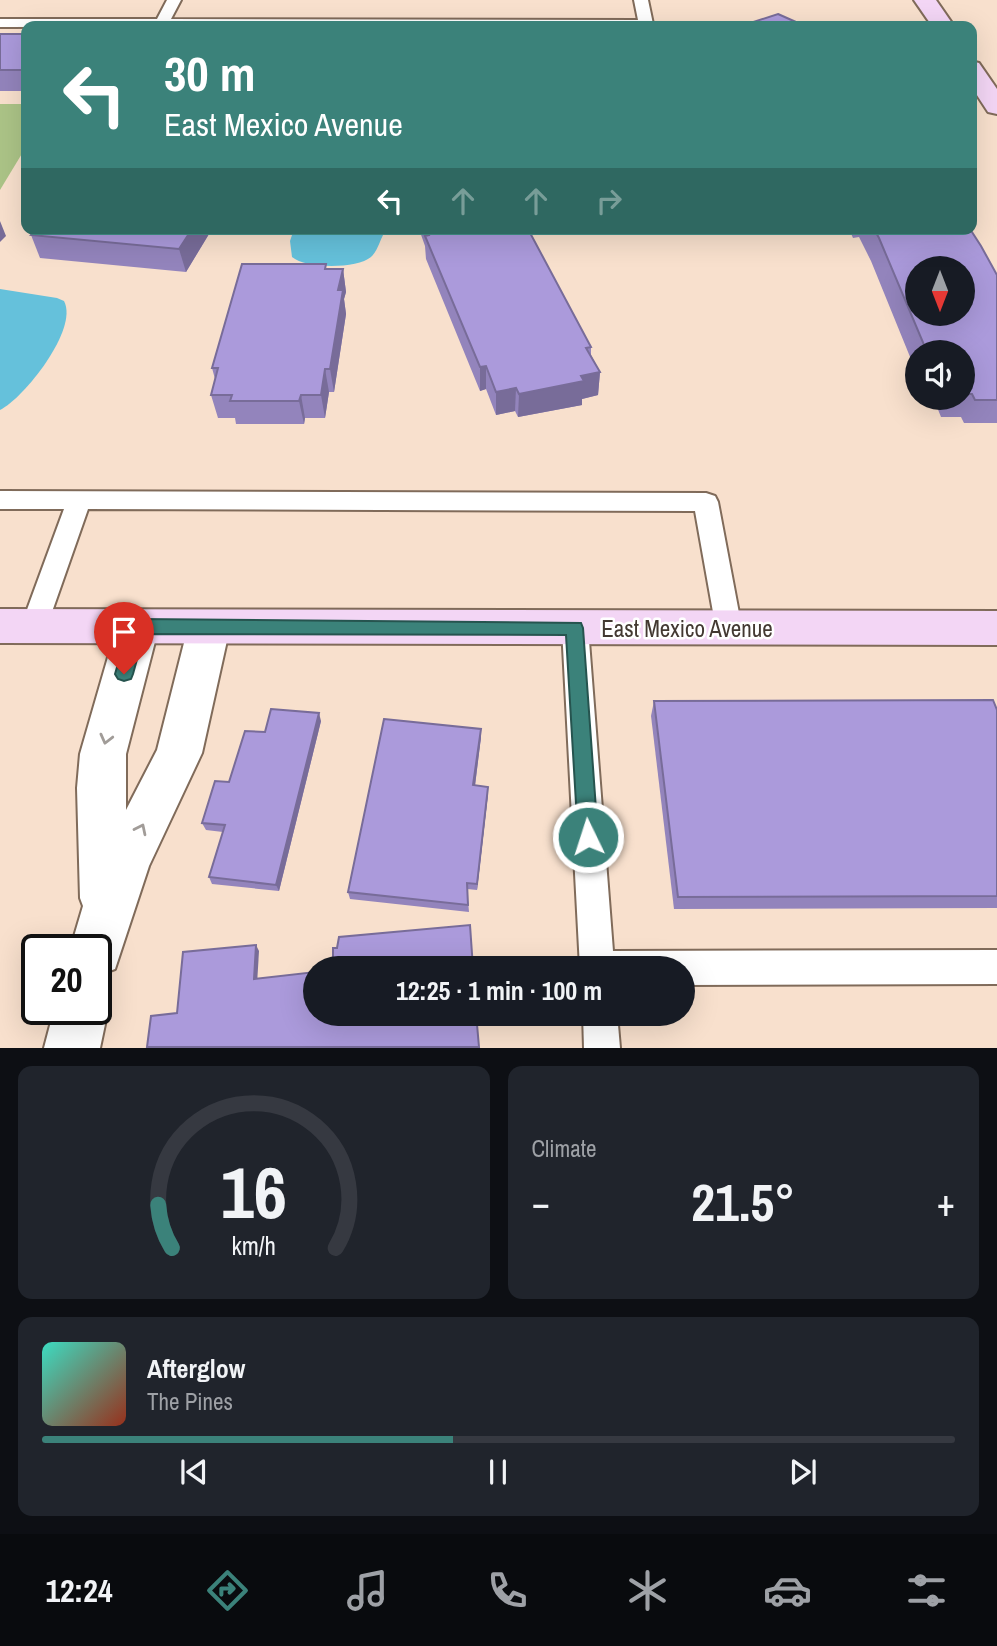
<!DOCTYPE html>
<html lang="en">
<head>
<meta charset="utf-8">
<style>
	body { margin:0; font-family:"Archivo Narrow",sans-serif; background:#20242c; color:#f1f3f6; height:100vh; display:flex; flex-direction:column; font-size:26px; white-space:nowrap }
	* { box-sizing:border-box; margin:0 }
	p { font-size:23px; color:#9ea1a6 }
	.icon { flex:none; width:38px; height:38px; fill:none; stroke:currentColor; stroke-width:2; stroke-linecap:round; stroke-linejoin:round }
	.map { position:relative; height:1048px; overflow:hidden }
	.details { display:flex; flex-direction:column; gap:18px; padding:18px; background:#0d0f14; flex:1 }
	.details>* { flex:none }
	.guide { position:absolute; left:21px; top:21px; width:956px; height:214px; border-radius:14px; box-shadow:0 7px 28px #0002; background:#3b827a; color:#fff; overflow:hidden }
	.needle { width:46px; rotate:180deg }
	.tools { position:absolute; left:905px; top:256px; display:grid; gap:14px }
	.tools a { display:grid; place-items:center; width:70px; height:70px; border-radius:50%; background:#171b24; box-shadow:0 7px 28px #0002; font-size:35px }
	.speed { position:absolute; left:21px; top:934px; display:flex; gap:14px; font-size:35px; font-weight:700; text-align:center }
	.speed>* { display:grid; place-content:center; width:91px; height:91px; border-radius:50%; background:#171b24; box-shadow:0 7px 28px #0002; line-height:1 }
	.speed .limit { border:4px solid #111; border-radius:10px; background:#fff; color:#111 }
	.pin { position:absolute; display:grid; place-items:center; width:60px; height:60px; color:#fff; margin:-72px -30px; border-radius:50% 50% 50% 0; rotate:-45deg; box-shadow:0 0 7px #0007 }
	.pin .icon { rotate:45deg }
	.me { position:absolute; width:77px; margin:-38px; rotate:356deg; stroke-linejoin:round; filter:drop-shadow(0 0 5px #0008) }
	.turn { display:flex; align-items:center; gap:24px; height:147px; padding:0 28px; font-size:32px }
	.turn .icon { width:91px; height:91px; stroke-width:2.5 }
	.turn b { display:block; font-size:49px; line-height:60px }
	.lanes { display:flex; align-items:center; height:66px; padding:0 28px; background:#0003; justify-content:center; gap:35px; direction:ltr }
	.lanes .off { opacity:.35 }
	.big { font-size:52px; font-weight:700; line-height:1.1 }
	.details .card { flex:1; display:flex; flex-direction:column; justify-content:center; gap:10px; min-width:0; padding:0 24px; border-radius:14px; background:#20242c }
	.details .dial { align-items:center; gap:0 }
	.dial svg { height:182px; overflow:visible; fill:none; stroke:#363941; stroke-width:7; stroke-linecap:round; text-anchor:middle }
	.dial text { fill:#f1f3f6; stroke:none }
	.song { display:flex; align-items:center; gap:21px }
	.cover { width:84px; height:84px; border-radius:10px; background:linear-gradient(135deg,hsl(170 70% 55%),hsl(10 70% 35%)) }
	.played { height:7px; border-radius:4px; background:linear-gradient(90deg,#3b827a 45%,#363941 45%) }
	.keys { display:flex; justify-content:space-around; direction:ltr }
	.heat { display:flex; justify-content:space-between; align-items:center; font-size:38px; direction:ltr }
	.details .tiles { flex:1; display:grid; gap:18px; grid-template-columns:1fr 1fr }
	.card:last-child { grid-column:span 2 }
	.trip { position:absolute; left:303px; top:956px; width:392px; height:70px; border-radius:35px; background:#171b24; box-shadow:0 7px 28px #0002; font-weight:700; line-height:70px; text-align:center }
	.dock { display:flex; height:112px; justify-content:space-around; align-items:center; background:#090b0e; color:#9ea1a6 }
	.dock .icon { width:49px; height:49px }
	.dock .on { color:#3b827a }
	.dock b { font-size:32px; color:#f1f3f6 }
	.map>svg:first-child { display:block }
	.green { fill:#acc487 }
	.water { fill:#65c1db }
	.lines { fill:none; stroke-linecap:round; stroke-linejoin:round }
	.lane-casing { stroke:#806b5a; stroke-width:4 }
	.street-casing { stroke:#806b5a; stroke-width:4 }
	.secondary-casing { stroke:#806b5a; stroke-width:4 }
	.lane { fill:#fff; fill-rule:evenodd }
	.street { fill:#fff; fill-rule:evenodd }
	.secondary { fill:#f3d6f5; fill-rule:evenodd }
	.wall { fill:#9384bc }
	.shaded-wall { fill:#786c99 }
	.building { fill:#ab9adb; stroke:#786c99; stroke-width:2; fill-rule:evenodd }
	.oneway { stroke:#a19c98 }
	.route { fill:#3b827a; stroke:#26544f; stroke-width:2 }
	.labels { text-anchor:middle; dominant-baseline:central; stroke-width:5; stroke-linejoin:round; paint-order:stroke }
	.street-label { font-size:23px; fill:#433932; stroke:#fff }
</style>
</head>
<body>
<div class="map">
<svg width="997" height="1048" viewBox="0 0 997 1048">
	<rect width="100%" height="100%" fill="#f8e0cd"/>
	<!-- green -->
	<path class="green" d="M0,104H26V147L0,190Z"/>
	<!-- water -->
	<g class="water">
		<path d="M294,229H387C380,237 379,250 371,257C357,269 306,269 292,257L290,241Z"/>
		<path d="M0,289L57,298L64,301C79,329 24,398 0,410Z"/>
	</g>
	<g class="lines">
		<defs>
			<g id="lane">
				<path d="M167,0H181L171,19L638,20L634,0H648L653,24L651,26L0,27V19H157Z"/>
				<path d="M0,491L706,493L715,496L718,502L742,629L738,637L729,640L720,637L716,629L695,511L88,509L47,626L43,634L34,637L25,634L21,626L64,509H0Z"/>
				<path d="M575,617L584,620L588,628L613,951L997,950V984L682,985V968H580L562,628L566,620Z"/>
				<path d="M583,1013H617L620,1048H584Z"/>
			</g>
			<g id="street">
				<path d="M138,609L153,614L159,626L126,754V810L157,750L188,627L194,615L209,610L224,615L230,627L202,753L149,866L115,969L96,976V950H70L83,906L80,898L77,788L80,754L117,626L123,614Z"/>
				<path d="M96,989L100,991L108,1010L100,1048H44L54,1010H96Z"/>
			</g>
			<g id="secondary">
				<path d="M914,0H936L954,26H932Z"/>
				<path d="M971,61L979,63L997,89V114L988,112L971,86Z"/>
				<path d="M0,609L997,611V645L0,643Z"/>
			</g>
		</defs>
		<!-- lane casing -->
		<use href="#lane" class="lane-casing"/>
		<!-- street casing -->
		<use href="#street" class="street-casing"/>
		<!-- secondary casing -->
		<use href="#secondary" class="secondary-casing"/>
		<!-- lane -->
		<use href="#lane" class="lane"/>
		<!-- street -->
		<use href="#street" class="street"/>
		<!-- secondary -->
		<use href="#secondary" class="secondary"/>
	</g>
	<!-- wall -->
	<g class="wall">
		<rect x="0" y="34" width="26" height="57"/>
		<path d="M212,229L186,272L40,258L31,235Z"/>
		<path d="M419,229H528L591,347V355L600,372L598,395L582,399V405L518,417L515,411L496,415L486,389L480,391L426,259L425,246Z"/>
		<path d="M849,229H970L997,275V423H964L961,417H941L933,397H962V352H917V374L871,261L859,237L853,238Z"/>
		<path d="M326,264V269H343L346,292L344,299L346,314L334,392H329L325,418H305L304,424H236L235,418H218L211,395L215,379L212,368Z"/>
		<path d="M654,701L997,710V908L674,909L651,716Z"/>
		<path d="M321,721L279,891L212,884L209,877L223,832L206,830L202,823L229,782L265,732Z"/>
		<path d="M481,737L475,786L488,787V794L477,890L467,889L469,912L350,899L348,892Z"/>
	</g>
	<!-- shaded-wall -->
	<g class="shaded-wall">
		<path d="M0,221L6,236L0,242Z"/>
		<path d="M192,229H212L186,272L179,249Z"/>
		<path d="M343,269L346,292L344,299L346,314L334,392L330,369L338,290Z"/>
		<path d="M486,366V389L480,391V367Z"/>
		<path d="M325,369L329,392L325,418L321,395Z"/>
		<path d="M600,372L598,395L582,399V405L518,417L519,394L581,376Z"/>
		<path d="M516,388L515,411L496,415V392Z"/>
		<path d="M301,395L305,418L304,424L299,401Z"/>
		<path d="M319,713L321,721L279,891L276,885Z"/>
		<path d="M481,729V737L474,793L473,785Z"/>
		<path d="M488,787V794L477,890V884Z"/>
		<path d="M256,945L259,951L257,985L254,979Z"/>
	</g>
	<!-- building -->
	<g class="building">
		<path d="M778,14L805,26H741Z"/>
		<rect x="0" y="34" width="26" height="36"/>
		<path d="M36,229H192L179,249L31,235Z"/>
		<path d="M427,229H528L591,347L586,348L600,372L581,376L584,381L519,394L516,388L496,392L486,366L480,367L425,236L429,235Z"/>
		<path d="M874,229H970L981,246L997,275V400H975L972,394H962V352H927L879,238ZM917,268H962V313H917Z"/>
		<path d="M242,264H326L325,269H343L338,290H343L330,369H325L321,395H301L299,401H230L232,395H211L218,368H212Z"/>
		<path d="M993,700L997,710V896L678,897L654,701Z"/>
		<path d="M271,709L319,713L276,885L209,877L225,825L202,823L215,781L229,782L245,731L265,732Z"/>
		<path d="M384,719L481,729L473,785L488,787L477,884L467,883L468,905L348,892Z"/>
		<path d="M470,925L473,968H333V948H337L339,937Z"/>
		<path d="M256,945L254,979L315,972V1013H476L479,1047H147L151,1016L177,1013L183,952Z"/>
	</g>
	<!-- one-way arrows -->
	<defs><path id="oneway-chevron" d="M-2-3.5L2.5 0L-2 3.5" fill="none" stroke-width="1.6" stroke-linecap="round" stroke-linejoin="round" transform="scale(1.75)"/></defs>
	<g class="oneway">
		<use href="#oneway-chevron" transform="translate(106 739) rotate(104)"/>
		<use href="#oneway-chevron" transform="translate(141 829) rotate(-64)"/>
	</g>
	<!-- route -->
	<path class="route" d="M138,619L581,623L583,628L598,837L595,844L588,847L581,844L578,837L566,635L144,634L133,674L131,679L124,681L118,679L115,674L129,626L131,621Z"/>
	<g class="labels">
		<!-- street labels -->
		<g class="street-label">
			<text x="687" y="628">East Mexico Avenue</text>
		</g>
	</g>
</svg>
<div class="tools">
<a><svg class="needle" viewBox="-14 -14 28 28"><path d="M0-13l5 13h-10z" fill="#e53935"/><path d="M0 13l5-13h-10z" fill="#9ea1a6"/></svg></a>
<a><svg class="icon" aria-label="sound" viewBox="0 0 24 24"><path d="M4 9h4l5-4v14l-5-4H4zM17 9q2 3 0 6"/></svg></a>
</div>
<div class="speed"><div class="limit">20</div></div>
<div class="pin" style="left:124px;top:674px;background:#d93025"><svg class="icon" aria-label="arrive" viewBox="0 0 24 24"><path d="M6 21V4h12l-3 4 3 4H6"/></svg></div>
<svg class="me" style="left:588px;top:837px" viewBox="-20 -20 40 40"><circle r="17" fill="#3b827a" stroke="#fff" stroke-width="3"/><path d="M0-11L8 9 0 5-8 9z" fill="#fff"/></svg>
<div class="trip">12:25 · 1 min · 100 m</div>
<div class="guide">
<div class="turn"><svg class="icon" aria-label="left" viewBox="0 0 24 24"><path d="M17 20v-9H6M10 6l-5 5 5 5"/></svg><div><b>30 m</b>East Mexico Avenue</div></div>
<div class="lanes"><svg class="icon" aria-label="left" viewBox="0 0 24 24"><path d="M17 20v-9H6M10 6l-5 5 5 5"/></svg><svg class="icon off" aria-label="ahead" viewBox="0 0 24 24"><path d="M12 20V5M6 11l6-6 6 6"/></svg><svg class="icon off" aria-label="ahead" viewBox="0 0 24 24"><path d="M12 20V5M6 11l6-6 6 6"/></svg><svg class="icon off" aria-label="right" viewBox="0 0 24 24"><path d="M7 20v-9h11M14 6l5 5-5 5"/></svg></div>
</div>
</div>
<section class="details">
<div class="tiles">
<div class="card dial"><svg viewBox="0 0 100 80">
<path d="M14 69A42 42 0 1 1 86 69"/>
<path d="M14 69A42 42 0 0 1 8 50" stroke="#3b827a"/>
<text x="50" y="56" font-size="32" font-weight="700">16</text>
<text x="50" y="72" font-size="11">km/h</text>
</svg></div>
<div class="card"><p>Climate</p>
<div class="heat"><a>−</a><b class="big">21.5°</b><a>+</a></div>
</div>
<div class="card">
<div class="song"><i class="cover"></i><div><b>Afterglow</b><p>The Pines</p></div></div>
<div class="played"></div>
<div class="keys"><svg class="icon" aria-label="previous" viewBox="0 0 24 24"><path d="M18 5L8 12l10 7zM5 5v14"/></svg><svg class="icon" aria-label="pause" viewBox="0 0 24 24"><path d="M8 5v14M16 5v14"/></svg><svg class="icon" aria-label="next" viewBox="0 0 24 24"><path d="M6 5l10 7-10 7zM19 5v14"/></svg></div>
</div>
</div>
</section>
<nav class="dock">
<b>12:24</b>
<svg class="icon on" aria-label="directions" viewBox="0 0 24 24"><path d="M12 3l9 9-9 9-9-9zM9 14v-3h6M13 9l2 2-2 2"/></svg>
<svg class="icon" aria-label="music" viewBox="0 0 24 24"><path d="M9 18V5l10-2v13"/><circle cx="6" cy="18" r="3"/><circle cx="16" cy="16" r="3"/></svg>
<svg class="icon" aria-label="phone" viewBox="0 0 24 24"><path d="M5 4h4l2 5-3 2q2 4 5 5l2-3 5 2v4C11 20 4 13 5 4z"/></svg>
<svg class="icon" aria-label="climate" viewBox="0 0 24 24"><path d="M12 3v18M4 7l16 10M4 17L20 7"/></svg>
<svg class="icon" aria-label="car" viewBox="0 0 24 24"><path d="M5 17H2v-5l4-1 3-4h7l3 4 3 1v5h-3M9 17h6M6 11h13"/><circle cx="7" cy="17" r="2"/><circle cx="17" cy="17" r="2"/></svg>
<svg class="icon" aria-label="filters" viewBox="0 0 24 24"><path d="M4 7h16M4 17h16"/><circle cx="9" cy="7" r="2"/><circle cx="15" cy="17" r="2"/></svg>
</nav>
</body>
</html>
